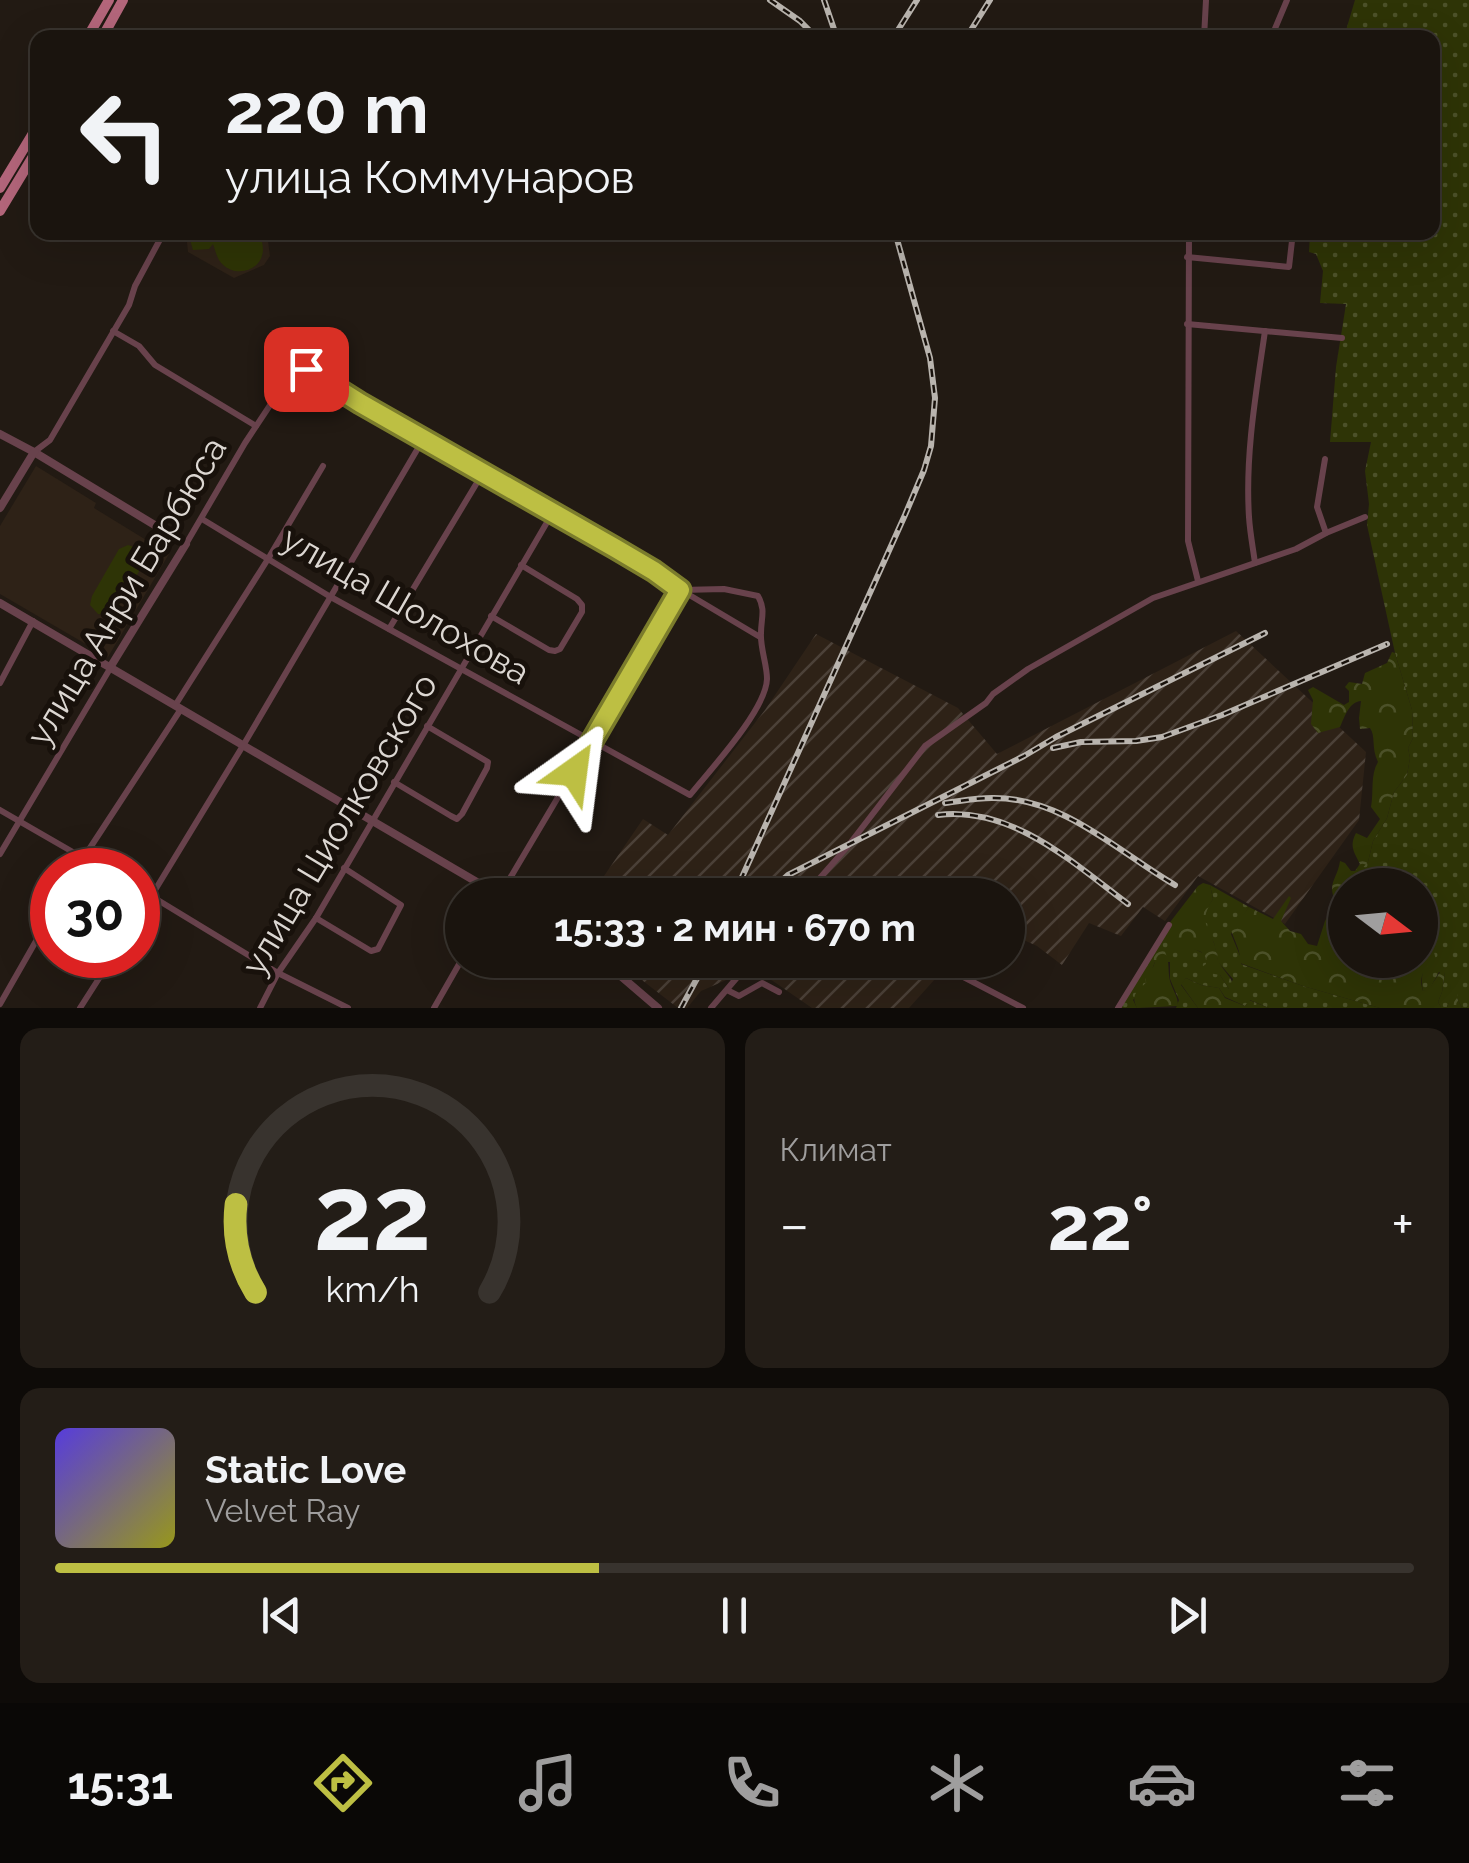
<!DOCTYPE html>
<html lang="ru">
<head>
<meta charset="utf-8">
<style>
	body { margin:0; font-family:Raleway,sans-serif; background:#231d17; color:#f1f3f6; height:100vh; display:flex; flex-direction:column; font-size:38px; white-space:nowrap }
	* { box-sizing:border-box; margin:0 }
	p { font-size:32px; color:#9f9e9e }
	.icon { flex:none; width:55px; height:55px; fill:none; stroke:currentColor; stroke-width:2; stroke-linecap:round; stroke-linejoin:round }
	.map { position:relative; height:1008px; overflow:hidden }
	.panel { display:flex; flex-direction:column; gap:20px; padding:20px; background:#0e0b08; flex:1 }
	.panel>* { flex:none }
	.hud { position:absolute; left:30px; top:30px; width:1410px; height:210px; border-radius:20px; box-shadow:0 10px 40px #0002,0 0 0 2px #38332e; background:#1a140e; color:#f1f3f6; overflow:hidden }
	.needle { width:65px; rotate:106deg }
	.fabs { position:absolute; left:1328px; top:868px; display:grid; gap:20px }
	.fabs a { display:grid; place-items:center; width:110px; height:110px; border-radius:50%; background:#1a140e; box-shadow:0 10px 40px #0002,0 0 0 2px #38332e; font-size:50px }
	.speed { position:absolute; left:30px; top:848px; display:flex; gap:20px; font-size:50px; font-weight:700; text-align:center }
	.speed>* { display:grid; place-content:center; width:130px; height:130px; border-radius:50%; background:#1a140e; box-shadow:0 10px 40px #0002,0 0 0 2px #38332e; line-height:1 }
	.speed .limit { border:15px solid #d22; background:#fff; color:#111 }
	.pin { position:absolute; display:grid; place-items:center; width:85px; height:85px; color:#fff; margin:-42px; border-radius:20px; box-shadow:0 5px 15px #0006 }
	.me { position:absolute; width:110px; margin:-55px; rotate:31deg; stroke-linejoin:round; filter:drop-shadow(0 0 8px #0008) }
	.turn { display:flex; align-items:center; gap:35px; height:210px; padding:0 30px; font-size:45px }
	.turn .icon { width:130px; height:130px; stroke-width:2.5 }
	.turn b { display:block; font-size:70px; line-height:85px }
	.big { font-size:75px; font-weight:700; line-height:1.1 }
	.panel .card { flex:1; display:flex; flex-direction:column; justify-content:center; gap:15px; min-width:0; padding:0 35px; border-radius:20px; background:#231d17 }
	.panel .dial { align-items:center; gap:0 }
	.dial svg { height:260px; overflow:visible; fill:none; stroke:#38332e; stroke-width:7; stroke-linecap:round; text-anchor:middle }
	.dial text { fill:#f1f3f6; stroke:none }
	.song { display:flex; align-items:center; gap:30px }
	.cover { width:120px; height:120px; border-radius:15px; background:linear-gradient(135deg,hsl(250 70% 55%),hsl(60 70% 35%)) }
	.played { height:10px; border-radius:5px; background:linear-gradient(90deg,#bdbf43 40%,#38332e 40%) }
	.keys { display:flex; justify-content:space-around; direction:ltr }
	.heat { display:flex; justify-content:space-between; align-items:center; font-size:55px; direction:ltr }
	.panel .tiles { flex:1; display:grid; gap:20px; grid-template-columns:1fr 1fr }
	.card:last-child { grid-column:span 2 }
	.trip { position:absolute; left:445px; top:878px; width:580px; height:100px; border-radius:50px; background:#1a140e; box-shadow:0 10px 40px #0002,0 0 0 2px #38332e; font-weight:700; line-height:100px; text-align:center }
	.tabs { display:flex; height:160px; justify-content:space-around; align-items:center; background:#0a0806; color:#9f9e9e }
	.tabs .icon { width:70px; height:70px }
	.tabs .on { color:#bdbf43 }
	.tabs b { font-size:45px; color:#f1f3f6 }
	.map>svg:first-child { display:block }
	.built { fill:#2e2217 }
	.industrial { fill:url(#industrial-furrows) }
	.grass { fill:url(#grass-dots) }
	.forest { fill:url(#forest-crowns) }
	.garden { fill:#2e3406 }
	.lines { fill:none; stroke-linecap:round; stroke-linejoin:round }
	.minor { stroke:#68424c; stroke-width:6 }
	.tertiary { stroke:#68424c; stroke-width:8 }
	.primary { stroke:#b4667b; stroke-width:10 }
	.rail-casing { stroke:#b9b4ae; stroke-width:6 }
	.rail { stroke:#18110b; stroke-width:2.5; stroke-dasharray:8; stroke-linecap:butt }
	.route-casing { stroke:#7b7c2c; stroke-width:25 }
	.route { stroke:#bdbf43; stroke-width:18 }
	.labels { text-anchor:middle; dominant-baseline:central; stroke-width:10; stroke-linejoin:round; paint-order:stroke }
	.street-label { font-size:35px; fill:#dcd7d2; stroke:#18110b }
</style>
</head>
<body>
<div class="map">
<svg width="1469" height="1008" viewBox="0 0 1469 1008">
	<defs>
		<pattern id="industrial-furrows" width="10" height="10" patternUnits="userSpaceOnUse" patternTransform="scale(2.5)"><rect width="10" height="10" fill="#2e2217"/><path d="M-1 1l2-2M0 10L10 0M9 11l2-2" fill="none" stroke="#4c4138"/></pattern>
		<pattern id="grass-dots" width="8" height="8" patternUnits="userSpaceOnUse" patternTransform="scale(2.5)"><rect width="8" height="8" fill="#2e3406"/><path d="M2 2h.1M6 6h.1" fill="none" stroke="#4c5129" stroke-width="1.8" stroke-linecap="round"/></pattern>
		<pattern id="forest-crowns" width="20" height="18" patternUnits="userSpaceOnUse" patternTransform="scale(2.5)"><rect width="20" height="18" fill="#2e3406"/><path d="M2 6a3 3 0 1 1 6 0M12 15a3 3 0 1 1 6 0" fill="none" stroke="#4c5129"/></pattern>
	</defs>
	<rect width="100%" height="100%" fill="#221a13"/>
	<!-- built -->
	<g class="built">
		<path d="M186,233H267L270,256L264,265L234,278L188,252Z"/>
		<path d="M36,466L96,503L94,508L169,554L108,657L0,594V526Z"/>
	</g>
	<!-- industrial -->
	<g class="industrial">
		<path d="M1236,631L1366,752L1359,820L1285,924L1198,876L1165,921L1143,907L1121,936L1089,923L1062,965L1037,946L1008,933V895H591L643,819L668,835L765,710L816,634L958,708L997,754Z"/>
		<path d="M616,960H952L909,1008H812L754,968L701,991L687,1008H678Z"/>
	</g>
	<!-- grass -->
	<g class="grass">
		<path d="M1355,0H1469V1008H1462L1450,984L1452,996L1447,1007H1441L1438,1002L1442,992L1445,972H1439L1429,990L1423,991C1418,972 1432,947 1427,925C1426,920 1421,916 1420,910C1418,903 1420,893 1420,885H1351L1348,878L1368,862L1373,841L1387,818L1394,792L1407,775L1410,758L1408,748L1413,738L1412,710L1395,653L1367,525L1369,504L1365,471L1371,442H1330L1336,367L1346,304L1320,303L1323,271L1316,254L1309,252L1310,233L1432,232V38L1344,37Z"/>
		<path d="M1210,885L1249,907L1231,934L1241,958V964L1303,986L1380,1008H1269L1250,1000L1245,1006L1225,997L1219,988L1201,985L1186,978L1181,985L1198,1008H1176L1179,1000L1170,979V962H1155L1146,983L1133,1000L1137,1008H1120L1160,937L1171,921L1166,936L1205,954L1207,964L1220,975L1229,989L1233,979L1218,962L1214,943L1204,923L1205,911L1213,899Z"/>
	</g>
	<!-- forest -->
	<g class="forest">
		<path d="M1392,652L1395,653L1412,710L1413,738L1408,748L1410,758L1407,775L1394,792L1387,818L1373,841L1368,862L1357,874L1348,878L1351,885H1345V960H1420V912L1427,925L1436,960C1424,967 1418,977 1423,991L1429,989L1440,972H1445L1442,992L1438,1002L1441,1007H1447C1454,992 1448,992 1451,979L1459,988L1457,998L1462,1008H1380L1303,986L1240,963C1242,950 1231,937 1230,923L1233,918L1243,915L1249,907L1273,919L1289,896L1291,898L1281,921L1290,931L1301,934L1308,944L1317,946L1325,921L1336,902C1326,884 1338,878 1340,861L1345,863L1351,871H1355L1360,864C1354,852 1349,846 1356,833L1367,838L1380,819L1371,807C1374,792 1370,775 1378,762C1371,748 1376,736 1370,728L1360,729L1359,718L1361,701C1349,702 1345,716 1340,727L1318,733L1311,724L1313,700L1308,690L1313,687L1344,705L1349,702V691L1345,687L1349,682L1362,684L1365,673L1387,663Z"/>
		<path d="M1203,883L1210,885L1213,899C1198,923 1208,923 1215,946C1216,949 1217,960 1219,962C1225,974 1233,976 1234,991L1229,989L1220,975L1204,972L1202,967L1206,964C1208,947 1189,949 1177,949L1166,936L1171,921L1198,886Z"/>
		<path d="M1162,946C1171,962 1167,965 1170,981C1173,991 1178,996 1178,1006L1137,1008C1131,995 1136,992 1146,983L1145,973L1153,967L1155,962L1151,957Z"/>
		<path d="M1186,978L1201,985L1219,988L1225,998L1245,1006L1249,1000L1269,1008H1198L1181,984Z"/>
	</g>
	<!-- garden -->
	<g class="garden">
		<path d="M188,233H260C261,238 263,244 263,250C262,273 231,279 219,260C216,255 215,249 213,244L209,249L193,250Z"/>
		<path d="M128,545L137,548L142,554L141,568L115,612L110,615L98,614L90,605L92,596L119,549Z"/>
	</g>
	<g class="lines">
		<!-- minor -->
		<g class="minor">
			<path d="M1204,38L1206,0"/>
			<path d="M1271,38L1287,0"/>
			<path d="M1189,232L1188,541L1198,581"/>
			<path d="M1187,257L1289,267L1293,232"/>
			<path d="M1187,324L1342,338"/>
			<path d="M113,331L139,346L155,365L256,426"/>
			<path d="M34,452L50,440L129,305L135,286L164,232"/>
			<path d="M1325,459L1317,507L1326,533"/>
			<path d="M186,544L245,443L294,369L300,366L361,403L615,548L655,571L681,590L724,589L758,596C766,610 761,618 761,633C760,648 767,664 767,679C766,710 710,770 690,795L329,596L202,519"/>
			<path d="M1255,563C1253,548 1250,533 1249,517C1245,455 1256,393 1265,331"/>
			<path d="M491,616L549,650L555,651L560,649L582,612V605L577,599L521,565"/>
			<path d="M389,629L484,471"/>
			<path d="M0,683L33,621"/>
			<path d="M176,704L268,559L323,466"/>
			<path d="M394,782L451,816L457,819L462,814L487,768L488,762L427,726"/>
			<path d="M0,810L104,870"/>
			<path d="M0,854L111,667"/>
			<path d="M80,870L86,860V854L181,709"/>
			<path d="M138,888L278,973L348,1008"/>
			<path d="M500,895L681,590L760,637"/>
			<path d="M805,895L848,846L925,746L986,703L993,694L1028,669L1153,598L1296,549L1326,533L1365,517"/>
			<path d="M138,918L244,744L424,438"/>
			<path d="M316,918L371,951L378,949L401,905L344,868"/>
			<path d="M950,970L1023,1008"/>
			<path d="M727,990L739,996L762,983L779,992"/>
			<path d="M0,1004L52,913"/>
			<path d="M80,1008L114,955"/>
			<path d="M260,1008L278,973L316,918L553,512"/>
			<path d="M434,1008L462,959"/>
			<path d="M711,1008L752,960"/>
			<path d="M1118,1008L1169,925"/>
		</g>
		<!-- tertiary -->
		<g class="tertiary">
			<path d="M0,434L34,452L186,544L111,666"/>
			<path d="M0,508L34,452"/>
			<path d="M0,603L499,895"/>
			<path d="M602,960L658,1008"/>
		</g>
		<!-- primary -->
		<g class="primary">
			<path d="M87,38L109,0"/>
			<path d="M102,38L123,0"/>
			<path d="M0,188L38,125"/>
			<path d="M0,211L38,148"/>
		</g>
		<defs>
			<g id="rail">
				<path d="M770,0L800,21L817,38"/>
				<path d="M824,0L837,38"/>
				<path d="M893,38L917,0"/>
				<path d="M966,38L990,0"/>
				<path d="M1053,748L1081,742L1136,741L1162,737L1222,715L1387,644"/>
				<path d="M945,803C961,801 976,798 992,798C1063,797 1118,852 1175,885"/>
				<path d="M938,815C1013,806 1073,863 1128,904"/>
				<path d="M734,895L905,515L924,470L931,446L935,398L930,358L895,232"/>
				<path d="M766,895L788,875L1024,756L1056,737L1265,633"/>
				<path d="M681,1008L707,960"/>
			</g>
		</defs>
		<!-- rail casing -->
		<use href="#rail" class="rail-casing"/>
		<!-- rail -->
		<use href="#rail" class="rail"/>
	</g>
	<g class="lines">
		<defs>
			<path id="route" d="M306,369L360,403L615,548L654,571L680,590L574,772"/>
		</defs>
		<!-- route casing -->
		<use href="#route" class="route-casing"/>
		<!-- route -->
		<use href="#route" class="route"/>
	</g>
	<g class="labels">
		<!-- street labels -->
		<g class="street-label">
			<text transform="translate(126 591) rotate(-59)">улица Анри Барбюса</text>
			<text transform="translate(406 605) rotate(30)">улица Шолохова</text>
			<text transform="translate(339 824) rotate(-59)">улица Циолковского</text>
		</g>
	</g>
</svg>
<div class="fabs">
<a><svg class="needle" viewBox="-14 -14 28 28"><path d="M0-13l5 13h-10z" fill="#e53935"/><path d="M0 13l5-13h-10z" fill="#9f9e9e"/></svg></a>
</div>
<div class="speed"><div class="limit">30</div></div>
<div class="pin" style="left:306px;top:369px;background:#d93025"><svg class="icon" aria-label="arrive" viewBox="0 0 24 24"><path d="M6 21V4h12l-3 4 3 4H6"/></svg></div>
<svg class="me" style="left:574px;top:772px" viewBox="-20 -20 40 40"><path d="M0-17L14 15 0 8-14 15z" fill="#bdbf43" stroke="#fff" stroke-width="4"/></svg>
<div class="trip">15:33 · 2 мин · 670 m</div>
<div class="hud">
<div class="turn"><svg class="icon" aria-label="left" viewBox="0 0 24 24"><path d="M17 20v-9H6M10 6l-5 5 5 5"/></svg><div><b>220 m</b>улица Коммунаров</div></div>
</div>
</div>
<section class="panel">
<div class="tiles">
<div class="card dial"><svg viewBox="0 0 100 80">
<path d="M14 69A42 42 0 1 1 86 69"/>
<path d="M14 69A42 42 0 0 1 8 42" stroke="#bdbf43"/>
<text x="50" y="56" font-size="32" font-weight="700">22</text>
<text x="50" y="72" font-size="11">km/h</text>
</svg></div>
<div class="card"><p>Климат</p>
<div class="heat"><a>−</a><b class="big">22°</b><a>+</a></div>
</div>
<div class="card">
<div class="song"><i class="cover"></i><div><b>Static Love</b><p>Velvet Ray</p></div></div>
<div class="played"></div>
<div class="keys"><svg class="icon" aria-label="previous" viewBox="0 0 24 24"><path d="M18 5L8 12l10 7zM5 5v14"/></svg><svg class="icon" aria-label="pause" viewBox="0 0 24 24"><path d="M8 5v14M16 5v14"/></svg><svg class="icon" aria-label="next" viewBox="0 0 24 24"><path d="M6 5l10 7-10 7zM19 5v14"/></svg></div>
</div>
</div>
</section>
<nav class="tabs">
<b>15:31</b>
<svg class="icon on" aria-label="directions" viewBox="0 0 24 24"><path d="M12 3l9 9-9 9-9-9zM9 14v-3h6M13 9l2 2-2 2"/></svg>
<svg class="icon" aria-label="music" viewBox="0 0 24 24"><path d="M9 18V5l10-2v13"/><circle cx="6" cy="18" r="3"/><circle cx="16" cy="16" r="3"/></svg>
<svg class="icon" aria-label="phone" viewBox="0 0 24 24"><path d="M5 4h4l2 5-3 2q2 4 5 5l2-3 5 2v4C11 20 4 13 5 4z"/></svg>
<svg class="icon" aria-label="climate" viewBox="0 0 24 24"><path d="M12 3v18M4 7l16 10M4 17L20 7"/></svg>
<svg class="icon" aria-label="car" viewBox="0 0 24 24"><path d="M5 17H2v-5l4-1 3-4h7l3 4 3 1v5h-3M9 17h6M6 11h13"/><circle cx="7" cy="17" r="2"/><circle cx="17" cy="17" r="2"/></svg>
<svg class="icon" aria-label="filters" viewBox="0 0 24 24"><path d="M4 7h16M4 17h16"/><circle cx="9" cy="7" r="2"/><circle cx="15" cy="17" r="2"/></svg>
</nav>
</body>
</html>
